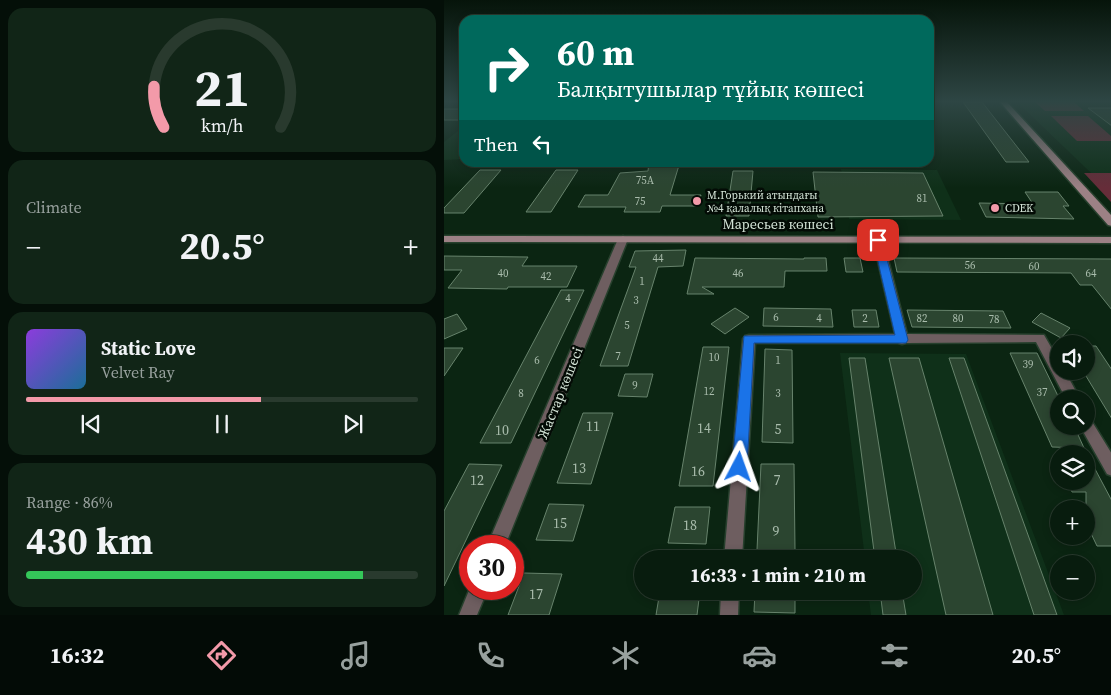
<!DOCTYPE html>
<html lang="en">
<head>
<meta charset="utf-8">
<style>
	body { margin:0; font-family:"Source Serif 4",serif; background:#112517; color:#f1f3f6; height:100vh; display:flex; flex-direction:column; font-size:19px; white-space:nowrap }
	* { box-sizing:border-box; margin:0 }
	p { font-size:16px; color:#98a19e }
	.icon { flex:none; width:28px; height:28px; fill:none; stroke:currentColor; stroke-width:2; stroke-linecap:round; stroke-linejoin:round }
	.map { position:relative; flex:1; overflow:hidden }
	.drawer { display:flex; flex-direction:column; gap:8px; padding:8px; background:#040f08; width:444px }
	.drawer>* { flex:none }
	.hud { position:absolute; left:15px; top:15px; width:475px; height:152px; border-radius:15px; box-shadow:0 2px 8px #0003,0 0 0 1px #293a2e; background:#00695c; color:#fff; overflow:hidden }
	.buttons { position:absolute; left:606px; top:335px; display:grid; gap:10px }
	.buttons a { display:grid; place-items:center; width:45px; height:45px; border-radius:50%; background:#081c0e; box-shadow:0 2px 8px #0003,0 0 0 1px #293a2e; font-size:25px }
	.speed { position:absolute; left:15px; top:535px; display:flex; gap:10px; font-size:25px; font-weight:700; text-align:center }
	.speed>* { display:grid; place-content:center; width:65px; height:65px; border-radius:50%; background:#081c0e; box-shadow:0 2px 8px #0003,0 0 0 1px #293a2e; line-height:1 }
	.speed .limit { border:8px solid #d22; background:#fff; color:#111 }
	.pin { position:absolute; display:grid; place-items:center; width:42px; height:42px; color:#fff; margin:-21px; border-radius:10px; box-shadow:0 2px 8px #0006 }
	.me { position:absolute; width:55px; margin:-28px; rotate:4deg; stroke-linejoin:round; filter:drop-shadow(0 0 4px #0008) }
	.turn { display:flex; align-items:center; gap:18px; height:105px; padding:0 15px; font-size:22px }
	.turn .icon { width:65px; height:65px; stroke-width:2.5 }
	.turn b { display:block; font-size:35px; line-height:42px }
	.then { display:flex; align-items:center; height:48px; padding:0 15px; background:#0003; gap:10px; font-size:19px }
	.big { font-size:38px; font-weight:700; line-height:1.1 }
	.drawer .tile { flex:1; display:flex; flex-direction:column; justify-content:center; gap:8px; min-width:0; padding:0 18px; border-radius:15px; background:#112517 }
	.drawer .dial { align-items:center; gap:0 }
	.dial svg { height:130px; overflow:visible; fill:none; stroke:#293a2e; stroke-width:7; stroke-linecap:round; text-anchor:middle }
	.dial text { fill:#f1f3f6; stroke:none }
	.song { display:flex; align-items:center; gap:15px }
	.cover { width:60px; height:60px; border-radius:8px; background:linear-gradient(135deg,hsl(270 70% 55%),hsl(200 70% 35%)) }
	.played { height:5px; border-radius:2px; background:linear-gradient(90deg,#f39aa9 60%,#293a2e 60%) }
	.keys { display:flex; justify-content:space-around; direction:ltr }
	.heat { display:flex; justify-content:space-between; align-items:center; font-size:28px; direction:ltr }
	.charge { height:8px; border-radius:4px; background:linear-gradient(90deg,#34c759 86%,#293a2e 0) }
	.trip { position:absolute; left:190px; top:550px; width:288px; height:50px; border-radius:25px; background:#081c0e; box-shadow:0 2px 8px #0003,0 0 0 1px #293a2e; font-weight:700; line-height:50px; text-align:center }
	.tabs { display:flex; height:80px; justify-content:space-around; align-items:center; background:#030b06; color:#98a19e }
	.tabs .icon { width:35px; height:35px }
	.tabs .current { color:#f39aa9 }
	.tabs b { font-size:22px; color:#f1f3f6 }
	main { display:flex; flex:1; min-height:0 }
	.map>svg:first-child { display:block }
	.built { fill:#0f3019 }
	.green { fill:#662d39 }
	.building { fill:#2b4530; stroke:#67836c }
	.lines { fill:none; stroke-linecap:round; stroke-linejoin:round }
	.minor-casing { stroke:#27402d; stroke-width:3 }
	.secondary-casing { stroke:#27402d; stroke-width:3 }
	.minor { fill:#6e5e60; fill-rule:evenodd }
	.secondary { fill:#9c8185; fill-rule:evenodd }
	.route { fill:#1a73e8; stroke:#114b97 }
	.poi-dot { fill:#f39aa9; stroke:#030b05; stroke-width:2 }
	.labels { text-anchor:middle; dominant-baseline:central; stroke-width:5; stroke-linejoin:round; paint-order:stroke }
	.number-label { font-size:11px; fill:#a9bcac }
	.far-poi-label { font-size:11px; fill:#d3e3d6; stroke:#030b05; text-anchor:start }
	.street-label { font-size:14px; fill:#d3e3d6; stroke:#030b05 }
	.near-number-label { font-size:14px; fill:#a9bcac }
</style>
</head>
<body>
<main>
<section class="drawer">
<div class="tile dial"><svg viewBox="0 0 100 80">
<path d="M14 69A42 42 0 1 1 86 69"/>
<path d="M14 69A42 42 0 0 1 8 44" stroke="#f39aa9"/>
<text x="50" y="56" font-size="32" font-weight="700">21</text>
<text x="50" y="72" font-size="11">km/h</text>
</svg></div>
<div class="tile"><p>Climate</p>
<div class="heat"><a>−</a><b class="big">20.5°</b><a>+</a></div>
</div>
<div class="tile">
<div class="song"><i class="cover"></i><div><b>Static Love</b><p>Velvet Ray</p></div></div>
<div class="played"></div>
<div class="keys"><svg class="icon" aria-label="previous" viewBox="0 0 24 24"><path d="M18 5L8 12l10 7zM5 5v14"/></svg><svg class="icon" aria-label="pause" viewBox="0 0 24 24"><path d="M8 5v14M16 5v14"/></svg><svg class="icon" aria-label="next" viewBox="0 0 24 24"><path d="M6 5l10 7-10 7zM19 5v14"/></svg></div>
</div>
<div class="tile"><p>Range · 86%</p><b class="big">430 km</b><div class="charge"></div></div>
</section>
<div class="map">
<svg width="668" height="615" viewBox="0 0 668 615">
	<rect width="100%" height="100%" fill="#0b2512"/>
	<!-- built -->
	<g class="built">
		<path d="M573,102H667V192Z"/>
		<path d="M20,126V159L0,160V142Z"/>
		<path d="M397,169L493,170L517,220L405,219Z"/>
		<path d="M396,353L522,354L620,615H427L424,591H469V559H421Z"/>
	</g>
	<!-- green -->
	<g class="green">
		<path d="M591,102H630L640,111H601Z"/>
		<path d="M607,116H644L667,136V141H633Z"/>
		<path d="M278,162H384V165L275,164Z"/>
		<path d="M640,173H667V202Z"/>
	</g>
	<!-- building -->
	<g class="building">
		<path d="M519,102H538L585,162H562Z"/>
		<path d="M644,108H668V126Z"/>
		<rect x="0" y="109" width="20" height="11"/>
		<path d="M205,162H236L226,195H257L254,206H218L216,212H180L182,207H134L141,195H164L176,173L204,171Z"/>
		<path d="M36,170H57L20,213H0V208Z"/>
		<path d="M112,170H134L107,212H82Z"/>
		<path d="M289,171H309L305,216H282Z"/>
		<path d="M369,172L479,173L499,216L374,217Z"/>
		<path d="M581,192H614L625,206H619L630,219L542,217L535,203L589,204Z"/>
		<path d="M242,250L239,266L214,267L184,366H156L192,267H185L191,251Z"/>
		<path d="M0,256L84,257L78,266H133L123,287H64L63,289L4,288L18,270H0Z"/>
		<path d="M251,258L360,259V258H382L383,271H341L340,287H258L270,294H243Z"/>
		<path d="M400,258H416L419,272H402Z"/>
		<path d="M450,258L668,259V310L648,285H636L627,273L453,272Z"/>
		<path d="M117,290H140L67,443H36Z"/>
		<path d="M291,308L305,317L281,334L267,324Z"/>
		<path d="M320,308L387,309L389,327L319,326Z"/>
		<path d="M408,310H432L435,327H410Z"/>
		<path d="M463,310L559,311L567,328L468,327Z"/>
		<path d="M597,313L626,328L617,338L588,322Z"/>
		<path d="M13,314L23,329L0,339V319Z"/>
		<path d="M642,346H652L668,370V419L642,376Z"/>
		<path d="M259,347H285L269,486H235Z"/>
		<path d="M0,348H19L0,376Z"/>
		<path d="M321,349L348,350L349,443L318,442Z"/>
		<path d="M566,353H593L615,398V426H630L640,448L608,447Z"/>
		<path d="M405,358H421L453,559H431Z"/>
		<path d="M445,358H475L549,615H502Z"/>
		<path d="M505,358H520L613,615H590Z"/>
		<path d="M181,374H209L203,397L174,396Z"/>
		<path d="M139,413H169L147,484L113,483Z"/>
		<path d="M642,452L668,501V546H653L642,523V492H628L624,481H642Z"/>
		<path d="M25,464L58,465L0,586V511Z"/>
		<path d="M317,464H350L351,550H313Z"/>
		<path d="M105,504L140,505L129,541L92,540Z"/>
		<path d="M231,507H266L262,544L224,543Z"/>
		<path d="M80,573L118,574L105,615H64Z"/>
		<path d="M216,591H256L253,615H212Z"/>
		<path d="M311,591H351V613L310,612Z"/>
		<path d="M436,591H458L462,615H439Z"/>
	</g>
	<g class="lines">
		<defs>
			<g id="minor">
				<path d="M179,236L184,239L61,546H43L174,239Z"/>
				<path d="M434,237L439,240L463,334L600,335L615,361V371H621L636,399H622L592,342L462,343L458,344L454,343H311L298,559H280L299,339L301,336L305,335L451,334L429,240Z"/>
				<path d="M642,418L647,420L668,454V476L663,474L636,426H642Z"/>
				<path d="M26,588L44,589L33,615H15Z"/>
				<path d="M277,591H295L294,615H276Z"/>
			</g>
			<g id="secondary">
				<path d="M556,102H563L668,216V226L664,225Z"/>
				<path d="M0,236L668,237V243L0,242Z"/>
			</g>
		</defs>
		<!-- minor casing -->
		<use href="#minor" class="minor-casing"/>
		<!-- secondary casing -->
		<use href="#secondary" class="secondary-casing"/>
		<!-- minor -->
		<use href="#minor" class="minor"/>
		<!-- secondary -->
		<use href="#secondary" class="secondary"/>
	</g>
	<!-- sky -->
	<linearGradient id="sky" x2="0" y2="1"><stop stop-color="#06140a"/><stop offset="0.54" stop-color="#2e4644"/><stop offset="1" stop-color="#2e4644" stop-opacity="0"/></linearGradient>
	<rect width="668" height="188" fill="url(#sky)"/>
	<!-- route -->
	<path class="route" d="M434,237L438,240L464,340L462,343H310L303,467L301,472L295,474L290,472L288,467L300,336L451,335L429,240Z"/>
	<!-- markers -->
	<g class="poi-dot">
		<circle cx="253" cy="201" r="5"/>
		<circle cx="551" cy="208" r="5"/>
	</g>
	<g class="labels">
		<!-- number labels -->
		<g class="number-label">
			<text x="201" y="180">75А</text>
			<text x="478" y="198">81</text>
			<text x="196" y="201">75</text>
			<text x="214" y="258">44</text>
			<text x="526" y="265">56</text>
			<text x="590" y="266">60</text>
			<text x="59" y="273">40</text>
			<text x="294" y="273">46</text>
			<text x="647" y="273">64</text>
			<text x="102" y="276">42</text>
			<text x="198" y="281">1</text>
			<text x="124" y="298">4</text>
			<text x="192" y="300">3</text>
			<text x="332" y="317">6</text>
			<text x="375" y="318">4</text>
			<text x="421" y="318">2</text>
			<text x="478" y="318">82</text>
			<text x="514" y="318">80</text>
			<text x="550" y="319">78</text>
			<text x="183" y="325">5</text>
			<text x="174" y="356">7</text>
			<text x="270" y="357">10</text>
			<text x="93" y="360">6</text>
			<text x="334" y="360">1</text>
			<text x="584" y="364">39</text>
			<text x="191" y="385">9</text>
			<text x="265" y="391">12</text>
			<text x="598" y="392">37</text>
			<text x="77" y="393">8</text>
			<text x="334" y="393">3</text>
		</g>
		<!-- far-poi labels -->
		<g class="far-poi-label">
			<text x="263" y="195">М.Горький атындағы<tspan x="263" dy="13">№4 қалалық кітапхана</tspan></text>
			<text x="561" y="208">CDEK</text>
		</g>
		<!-- street labels -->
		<g class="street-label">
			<text x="334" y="224">Маресьев көшесі</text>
			<text transform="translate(116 393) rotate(-68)">Жастар көшесі</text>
		</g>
		<!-- near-number labels -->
		<g class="near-number-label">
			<text x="149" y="426">11</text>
			<text x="260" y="428">14</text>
			<text x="334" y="429">5</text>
			<text x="58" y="430">10</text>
			<text x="135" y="468">13</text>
			<text x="254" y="471">16</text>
			<text x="33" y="480">12</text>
			<text x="333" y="480">7</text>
			<text x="116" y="523">15</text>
			<text x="246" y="525">18</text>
			<text x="332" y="531">9</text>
			<text x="92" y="594">17</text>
		</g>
	</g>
</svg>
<div class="buttons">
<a><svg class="icon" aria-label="sound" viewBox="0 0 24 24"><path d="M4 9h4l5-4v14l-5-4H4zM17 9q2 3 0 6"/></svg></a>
<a><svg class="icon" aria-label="search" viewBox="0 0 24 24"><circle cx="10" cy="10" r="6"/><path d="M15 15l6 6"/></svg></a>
<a><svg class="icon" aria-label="layers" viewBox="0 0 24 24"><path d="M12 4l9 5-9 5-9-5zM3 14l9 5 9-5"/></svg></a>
<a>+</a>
<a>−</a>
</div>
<div class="speed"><div class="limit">30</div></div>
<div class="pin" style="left:434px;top:240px;background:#d93025"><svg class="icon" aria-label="arrive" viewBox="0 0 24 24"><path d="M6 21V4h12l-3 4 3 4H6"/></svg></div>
<svg class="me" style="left:295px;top:467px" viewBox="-20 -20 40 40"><path d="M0-17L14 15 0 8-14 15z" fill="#1a73e8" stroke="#fff" stroke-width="4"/></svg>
<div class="trip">16:33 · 1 min · 210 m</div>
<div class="hud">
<div class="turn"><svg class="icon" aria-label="right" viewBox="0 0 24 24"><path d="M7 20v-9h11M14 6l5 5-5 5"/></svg><div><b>60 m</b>Балқытушылар тұйық көшесі</div></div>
<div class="then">Then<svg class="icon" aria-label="left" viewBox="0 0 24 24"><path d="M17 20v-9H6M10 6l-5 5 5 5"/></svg></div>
</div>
</div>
</main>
<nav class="tabs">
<b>16:32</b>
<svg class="icon current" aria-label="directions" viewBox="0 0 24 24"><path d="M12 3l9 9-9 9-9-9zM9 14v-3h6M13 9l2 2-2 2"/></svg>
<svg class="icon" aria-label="music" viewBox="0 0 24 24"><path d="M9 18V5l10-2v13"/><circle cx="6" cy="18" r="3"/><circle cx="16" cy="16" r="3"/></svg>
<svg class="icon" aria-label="phone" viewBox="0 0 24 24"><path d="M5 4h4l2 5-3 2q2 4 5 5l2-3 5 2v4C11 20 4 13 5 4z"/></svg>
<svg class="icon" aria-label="climate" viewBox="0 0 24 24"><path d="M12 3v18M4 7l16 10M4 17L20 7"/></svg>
<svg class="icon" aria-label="car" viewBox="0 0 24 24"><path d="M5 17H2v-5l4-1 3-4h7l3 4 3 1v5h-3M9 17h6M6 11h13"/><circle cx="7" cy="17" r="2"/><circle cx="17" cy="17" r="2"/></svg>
<svg class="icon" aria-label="filters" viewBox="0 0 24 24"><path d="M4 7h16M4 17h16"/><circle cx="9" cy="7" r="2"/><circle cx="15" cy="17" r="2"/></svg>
<b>20.5°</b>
</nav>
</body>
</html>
